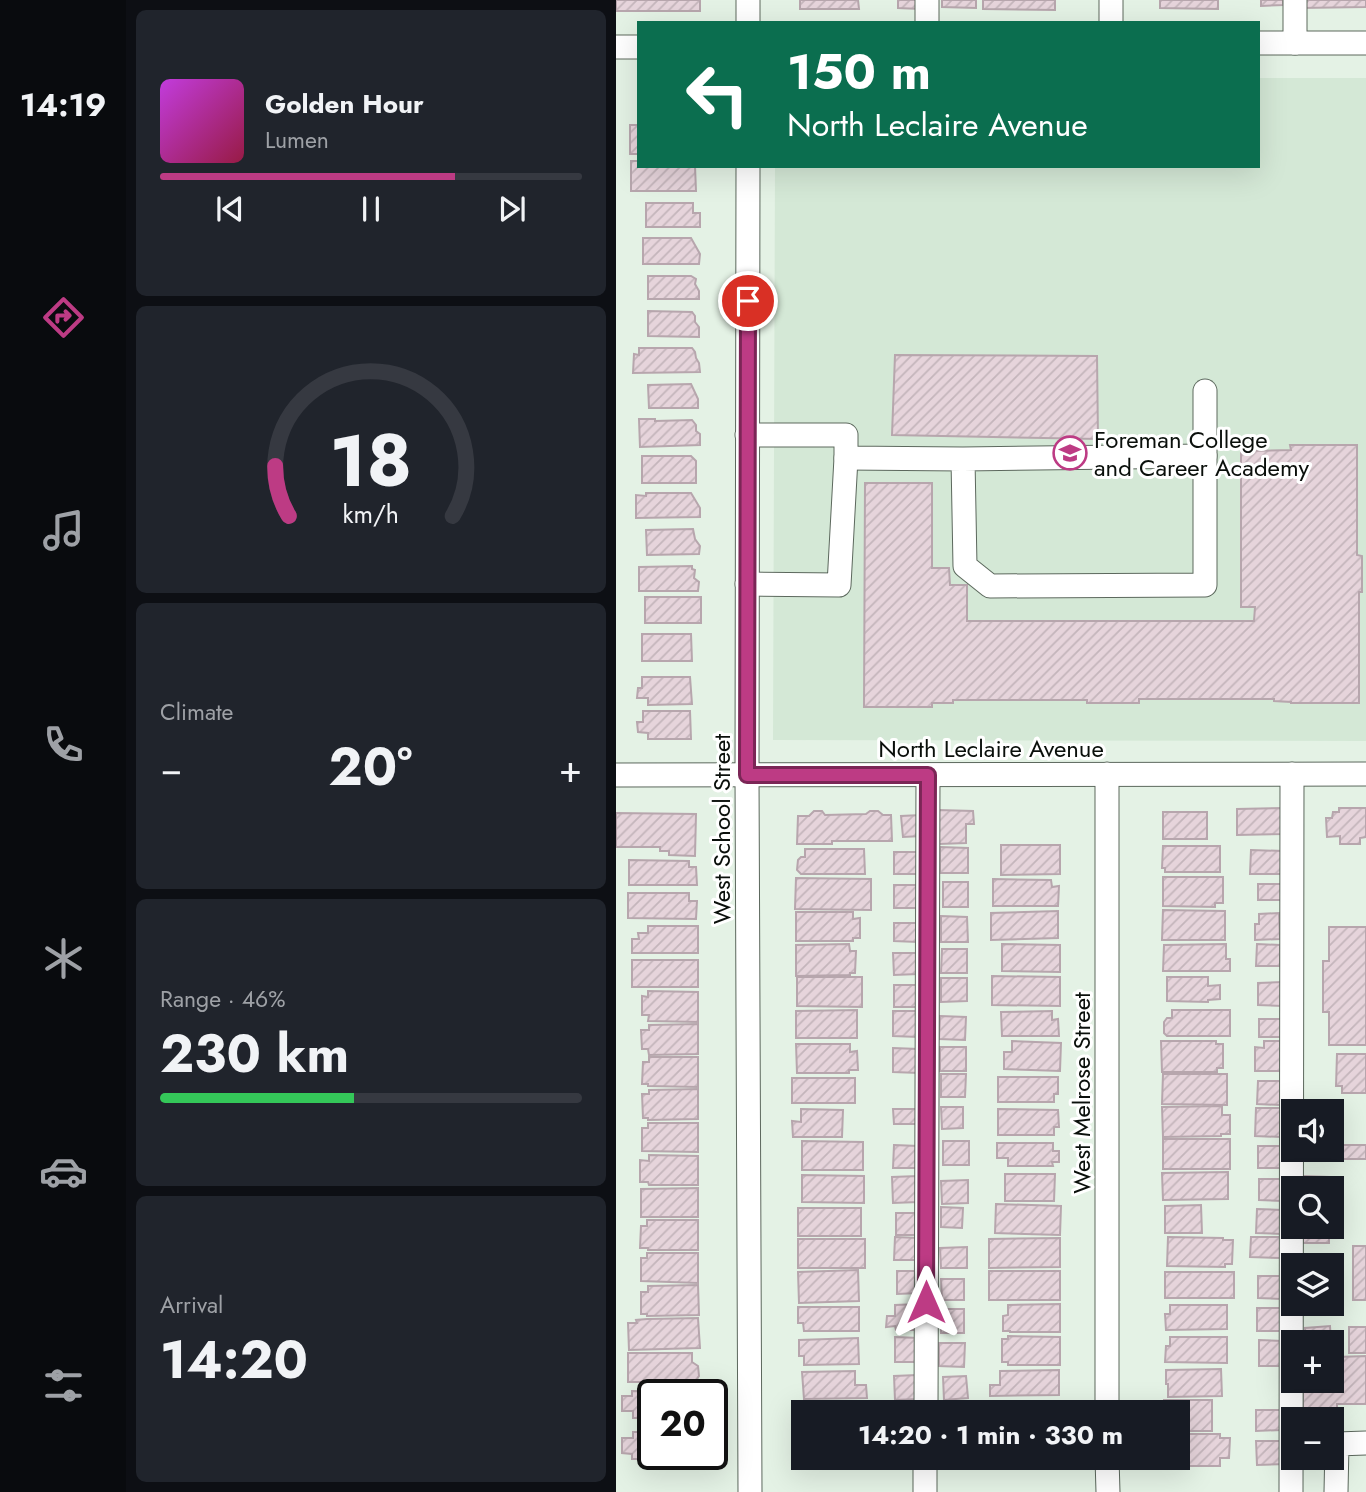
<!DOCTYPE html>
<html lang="en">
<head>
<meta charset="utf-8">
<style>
	body { margin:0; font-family:Jost,sans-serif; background:#20242c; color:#f1f3f6; height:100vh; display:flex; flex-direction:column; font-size:26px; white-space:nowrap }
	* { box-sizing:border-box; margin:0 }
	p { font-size:23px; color:#9ea1a6 }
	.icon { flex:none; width:38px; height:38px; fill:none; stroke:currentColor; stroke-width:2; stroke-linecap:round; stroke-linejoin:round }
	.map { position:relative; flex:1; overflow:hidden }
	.sheet { display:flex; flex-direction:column; gap:10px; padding:10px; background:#0d0f14; width:490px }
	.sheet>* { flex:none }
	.banner { position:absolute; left:21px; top:21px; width:623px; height:147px; border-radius:0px; box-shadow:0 7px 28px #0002; background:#0b6e4f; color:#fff; overflow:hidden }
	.tools { position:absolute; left:665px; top:1099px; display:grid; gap:14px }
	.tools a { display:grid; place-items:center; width:63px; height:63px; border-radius:0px; background:#171b24; box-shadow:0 7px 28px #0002; font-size:35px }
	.speed { position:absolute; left:21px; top:1379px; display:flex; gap:14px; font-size:35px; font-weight:700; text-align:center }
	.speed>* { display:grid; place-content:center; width:91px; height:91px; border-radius:50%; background:#171b24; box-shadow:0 7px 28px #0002; line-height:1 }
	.speed .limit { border:4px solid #111; border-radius:10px; background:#fff; color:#111 }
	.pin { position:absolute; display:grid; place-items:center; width:60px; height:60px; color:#fff; margin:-30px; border:4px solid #fff; border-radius:50%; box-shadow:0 2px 7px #0007 }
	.me { position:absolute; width:77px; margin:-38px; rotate:0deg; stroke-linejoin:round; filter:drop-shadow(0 0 5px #0008) }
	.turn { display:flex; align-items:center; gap:24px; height:147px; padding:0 35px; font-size:32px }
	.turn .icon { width:91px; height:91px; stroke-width:2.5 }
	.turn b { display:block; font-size:49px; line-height:60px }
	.big { font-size:52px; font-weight:700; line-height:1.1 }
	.sheet .widget { flex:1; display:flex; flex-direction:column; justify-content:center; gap:10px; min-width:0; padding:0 24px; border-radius:10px; background:#20242c }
	.sheet .dial { align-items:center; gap:0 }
	.dial svg { height:182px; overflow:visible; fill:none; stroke:#363941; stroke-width:7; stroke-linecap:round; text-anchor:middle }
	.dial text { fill:#f1f3f6; stroke:none }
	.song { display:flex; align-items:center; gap:21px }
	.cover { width:84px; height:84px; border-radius:10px; background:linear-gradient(135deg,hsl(290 70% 55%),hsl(340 70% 35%)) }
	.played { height:7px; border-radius:4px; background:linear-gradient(90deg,#bd3b84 70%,#363941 70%) }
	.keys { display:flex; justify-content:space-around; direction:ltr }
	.heat { display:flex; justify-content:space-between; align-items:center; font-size:38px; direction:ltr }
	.charge { height:10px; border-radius:5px; background:linear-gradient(90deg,#34c759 46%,#363941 0) }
	.trip { position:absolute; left:175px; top:1400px; width:399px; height:70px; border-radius:0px; background:#171b24; box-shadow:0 7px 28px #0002; font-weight:700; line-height:70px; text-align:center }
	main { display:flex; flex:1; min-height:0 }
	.tabs { display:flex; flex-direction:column; width:126px; justify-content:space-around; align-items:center; background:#090b0e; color:#9ea1a6 }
	.tabs .icon { width:49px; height:49px }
	.tabs .active { color:#bd3b84 }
	.tabs b { font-size:32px; color:#f1f3f6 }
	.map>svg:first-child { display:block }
	.built { fill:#d4e8d6 }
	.building { fill:url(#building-hatch); stroke:#b7a6ad; stroke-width:2 }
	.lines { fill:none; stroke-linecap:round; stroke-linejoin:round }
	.minor-casing { stroke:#5c685d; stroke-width:25 }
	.minor { stroke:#fff; stroke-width:23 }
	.route-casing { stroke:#7b2656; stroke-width:18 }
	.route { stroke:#bd3b84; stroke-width:12 }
	.labels { text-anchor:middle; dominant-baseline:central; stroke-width:6; stroke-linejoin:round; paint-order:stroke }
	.poi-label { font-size:24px; fill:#0a0f0b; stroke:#fff; text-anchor:start }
	.street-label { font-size:24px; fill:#0a0f0b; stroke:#fff }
</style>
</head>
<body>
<main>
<nav class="tabs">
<b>14:19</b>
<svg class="icon active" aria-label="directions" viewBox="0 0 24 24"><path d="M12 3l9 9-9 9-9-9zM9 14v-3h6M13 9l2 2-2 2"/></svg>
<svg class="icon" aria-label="music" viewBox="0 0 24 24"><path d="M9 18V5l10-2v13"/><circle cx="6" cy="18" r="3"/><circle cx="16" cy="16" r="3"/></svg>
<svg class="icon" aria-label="phone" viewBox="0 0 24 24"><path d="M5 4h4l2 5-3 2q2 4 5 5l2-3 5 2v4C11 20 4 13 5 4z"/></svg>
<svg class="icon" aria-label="climate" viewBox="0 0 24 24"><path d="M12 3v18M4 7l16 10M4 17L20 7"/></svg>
<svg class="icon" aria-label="car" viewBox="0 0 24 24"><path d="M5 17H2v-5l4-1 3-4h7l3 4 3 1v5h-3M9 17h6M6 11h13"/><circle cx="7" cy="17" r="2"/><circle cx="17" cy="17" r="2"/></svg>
<svg class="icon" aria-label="filters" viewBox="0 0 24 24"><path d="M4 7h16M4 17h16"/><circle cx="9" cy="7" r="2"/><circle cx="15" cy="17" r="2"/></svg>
</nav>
<section class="sheet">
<div class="widget">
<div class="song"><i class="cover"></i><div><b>Golden Hour</b><p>Lumen</p></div></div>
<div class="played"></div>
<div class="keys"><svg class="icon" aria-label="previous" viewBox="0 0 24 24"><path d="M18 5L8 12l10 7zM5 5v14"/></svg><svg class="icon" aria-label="pause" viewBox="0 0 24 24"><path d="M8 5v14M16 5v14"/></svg><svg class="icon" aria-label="next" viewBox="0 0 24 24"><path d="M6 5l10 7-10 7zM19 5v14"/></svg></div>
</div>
<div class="widget dial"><svg viewBox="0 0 100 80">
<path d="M14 69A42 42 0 1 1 86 69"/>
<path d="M14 69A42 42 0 0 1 8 47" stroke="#bd3b84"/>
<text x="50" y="56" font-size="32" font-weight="700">18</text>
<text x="50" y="72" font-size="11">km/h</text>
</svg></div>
<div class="widget"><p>Climate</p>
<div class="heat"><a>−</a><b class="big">20°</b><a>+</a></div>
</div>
<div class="widget"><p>Range · 46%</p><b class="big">230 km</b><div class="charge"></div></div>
<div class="widget"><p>Arrival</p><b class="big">14:20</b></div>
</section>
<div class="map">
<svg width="750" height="1492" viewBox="0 0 750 1492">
	<defs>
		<pattern id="building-hatch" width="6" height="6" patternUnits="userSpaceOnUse" patternTransform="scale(1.75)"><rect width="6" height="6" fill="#e6d4db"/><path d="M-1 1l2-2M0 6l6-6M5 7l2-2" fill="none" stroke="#c4b5bb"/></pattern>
	</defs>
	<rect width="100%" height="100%" fill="#e4f2e5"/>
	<!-- built -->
	<path class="built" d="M642,78H750V741L157,740L159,166H642Z"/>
	<!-- building -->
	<g class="building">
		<rect x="0" y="0" width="84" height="11"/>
		<path d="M184,0H242L243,9H184Z"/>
		<path d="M282,0H304V9L282,8Z"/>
		<path d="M326,0H360V8L326,7Z"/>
		<path d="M367,0H439V10L367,9Z"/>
		<path d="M544,0H602V9L544,8Z"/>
		<path d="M645,0H667V5L645,6Z"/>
		<path d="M685,0H750V7L685,8Z"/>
		<rect x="14" y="125" width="9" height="29"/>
		<path d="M15,161H23V166H79L80,191H15Z"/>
		<path d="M30,203H77V213H84V227H30Z"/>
		<path d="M27,238H75L84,254L83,264H27Z"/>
		<path d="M32,276H75L80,279L79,284L83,291V299H32Z"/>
		<path d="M32,311L76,312L79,316V322L83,327V337L32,336Z"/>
		<path d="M23,348H76L79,352L80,358L83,363L84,372L17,373L18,354L23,355Z"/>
		<path d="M279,355L481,356L482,439L276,435Z"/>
		<path d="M75,384L82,399V408H33L32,385Z"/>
		<path d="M23,419H39V421L76,420L80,425V431L84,434V445L24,447Z"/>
		<path d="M674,445H741V555L746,556V592H743V703H675V702L658,701V699H523V703H471V700H337V703H316V707H248L249,483H316V568H333L334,585H351V621H638L639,607H625V451L675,450Z"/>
		<path d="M26,456H75L80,461V483H26Z"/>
		<path d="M30,493H75L84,508V517L20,518V495L30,496Z"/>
		<path d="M77,529L79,539L84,546L83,554L31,555L30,530Z"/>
		<path d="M76,566V569L79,570L78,578L83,582L82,591H23V567Z"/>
		<rect x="29" y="597" width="56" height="26"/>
		<path d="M26,634H75L76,661H26Z"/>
		<path d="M26,677H74L76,704L32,705V698H21L22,688H26Z"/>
		<path d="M27,711H74L75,739H32V733L22,732L21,722H27Z"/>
		<path d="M668,808V834L621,835V809Z"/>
		<path d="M723,808H750V837L744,838V844H724V836L711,837L710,818H716L717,812H723Z"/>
		<path d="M322,810L357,811L358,824H350V843L323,844Z"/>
		<path d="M198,811H206L209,815L250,814L254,811H262L267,815H275L276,841H216V844H181L182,816H193Z"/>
		<rect x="547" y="812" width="44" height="27"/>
		<path d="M0,813L80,814L79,856L53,855V851H44V847H0Z"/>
		<path d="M305,815L306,836L287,837L285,816Z"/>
		<path d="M385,845H444V874L385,875Z"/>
		<path d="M547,846H604V872H549V868H546Z"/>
		<path d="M324,847L352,848V873H324Z"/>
		<path d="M189,849H248L249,874H185L181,870L182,860L185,857H189Z"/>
		<path d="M635,850L667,851V874H634Z"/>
		<path d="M278,852H303L302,874H278Z"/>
		<path d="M13,860L73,861V867H80L81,885H13Z"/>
		<path d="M547,877H607V903H599V907L547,906Z"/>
		<path d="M180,878L255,879V910L179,909Z"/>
		<path d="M377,879L435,880L436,887L443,886L442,906H377Z"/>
		<rect x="327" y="882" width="25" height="25"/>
		<rect x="642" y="884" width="24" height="16"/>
		<path d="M278,885H303L304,908H278Z"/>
		<path d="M12,893H73V901H81L80,919L12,918Z"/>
		<path d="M547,910L609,911V940H546Z"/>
		<path d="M442,911V938L375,940V913Z"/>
		<path d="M180,912H237V919L244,918V938H237V941H180Z"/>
		<path d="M663,913L664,939L639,940V924H643V914Z"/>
		<path d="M325,916L351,917L352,942H325Z"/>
		<path d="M278,923H301V942L278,941Z"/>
		<path d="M32,926H82V953H16V939H23L22,933H32Z"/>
		<path d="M713,927H750V1045H713V1012H707V961H713Z"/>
		<path d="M233,944L234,951H240L239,973H234V975L180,976V945Z"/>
		<path d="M386,944L444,945V972L386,971Z"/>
		<path d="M610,944V959H614V971H547L548,945Z"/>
		<path d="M641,944L664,945V966H640Z"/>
		<path d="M326,949H351V973H325Z"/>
		<path d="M277,953H302V974L278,975Z"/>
		<rect x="16" y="960" width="66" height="27"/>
		<path d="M376,976L444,977V1006L376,1005Z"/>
		<path d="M181,977H246V1007L181,1006Z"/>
		<path d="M551,977H592V986L604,985V999L592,1000V1002L551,1001Z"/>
		<path d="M325,978H351V1001L325,1002Z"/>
		<path d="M666,982V1006L642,1005V983Z"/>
		<path d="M278,985H303L302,1007H278Z"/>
		<path d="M32,991L82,992V1022L32,1021L33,1015H26V996L32,997Z"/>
		<path d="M241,1010V1038H180V1011Z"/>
		<path d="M556,1010H614V1036H551L548,1033V1022L551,1018H556Z"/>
		<path d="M277,1011H302V1037L277,1036Z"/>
		<path d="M436,1011V1020L442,1019L443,1036H386L385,1012Z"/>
		<path d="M324,1016L350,1017L349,1040L323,1039Z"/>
		<rect x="643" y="1019" width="23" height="18"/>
		<path d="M82,1024V1054L33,1055L32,1049H26L25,1030H33V1025Z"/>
		<path d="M396,1041L445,1043L444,1071L388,1069V1052H396Z"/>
		<path d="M545,1041H600V1044H607V1068H601V1072H546Z"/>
		<path d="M648,1041H664V1071H639V1047L648,1048Z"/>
		<path d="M180,1044H234V1052L241,1051L242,1070H233V1073H181Z"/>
		<rect x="324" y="1047" width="26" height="24"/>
		<path d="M277,1048L302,1049L303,1073L277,1072Z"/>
		<path d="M721,1054H750V1093H726V1086H720Z"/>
		<path d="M33,1057H82V1087L32,1086V1084H26L27,1062H33Z"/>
		<path d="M325,1074H350L349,1097H325Z"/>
		<path d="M547,1074H611V1105L546,1104Z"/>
		<path d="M382,1077H442V1094H438V1102H382Z"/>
		<rect x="176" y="1078" width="63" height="25"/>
		<path d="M642,1081H664V1105L641,1104Z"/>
		<path d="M82,1089V1119L32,1120V1118H27L26,1094H33V1090Z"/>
		<path d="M606,1106V1115H614V1134H605V1136L547,1137L546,1107Z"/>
		<path d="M325,1107H347V1128L326,1129Z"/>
		<path d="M640,1108H666L665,1137L639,1136Z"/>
		<path d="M185,1109L227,1110L226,1137H177L176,1121L185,1122Z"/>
		<path d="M277,1109H302V1124H278Z"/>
		<path d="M382,1109L442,1110L443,1127H438V1135H382Z"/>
		<path d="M716,1111H726V1133L716,1134Z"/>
		<path d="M32,1123H82V1152L26,1151V1128H32Z"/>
		<rect x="547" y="1139" width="67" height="30"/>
		<path d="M186,1141L247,1142V1170H186Z"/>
		<rect x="327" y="1141" width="26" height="24"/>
		<path d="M381,1143H437V1151H443V1162H436L437,1166H392V1158H381Z"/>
		<path d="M278,1145L302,1146L301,1168H277Z"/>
		<rect x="720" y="1145" width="30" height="14"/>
		<path d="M642,1146H665L664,1168H642Z"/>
		<path d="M689,1150H713L712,1161L689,1160Z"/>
		<path d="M33,1155L82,1156V1185H33L32,1182H24V1160L33,1161Z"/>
		<path d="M612,1172V1199L547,1200L546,1173Z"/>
		<path d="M389,1174H439L438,1201H389Z"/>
		<path d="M186,1175L248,1176V1203L186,1202Z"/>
		<path d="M302,1176V1202L277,1203L276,1177Z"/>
		<path d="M687,1176L714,1177V1188H687Z"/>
		<path d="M643,1179H666V1201L643,1200Z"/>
		<path d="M352,1180V1203L326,1204L325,1181Z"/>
		<path d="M82,1188V1217H25V1189Z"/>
		<path d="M380,1204L445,1206L444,1235L379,1233Z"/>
		<path d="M585,1205L586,1233H549V1206Z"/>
		<path d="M325,1207L347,1208L346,1228L325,1227Z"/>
		<rect x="182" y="1208" width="63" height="28"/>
		<path d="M641,1209L666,1210V1234L640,1233Z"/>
		<path d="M280,1213H301L302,1235H280Z"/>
		<path d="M31,1220H82V1250H32V1248H24L25,1226H31Z"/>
		<rect x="687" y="1227" width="26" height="16"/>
		<path d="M279,1237L303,1238V1260H278Z"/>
		<path d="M552,1237L607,1238V1240H617L616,1264H609V1267L551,1266Z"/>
		<path d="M635,1237H665L664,1258L634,1257Z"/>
		<path d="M444,1238V1267L373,1268V1239Z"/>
		<rect x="182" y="1239" width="67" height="29"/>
		<rect x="737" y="1246" width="13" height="54"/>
		<path d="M351,1247V1268H325L324,1248Z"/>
		<path d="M31,1253H82V1283L25,1281V1258H31Z"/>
		<path d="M242,1270L243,1301L183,1303L182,1272Z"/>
		<path d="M281,1271H302L303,1293L281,1294Z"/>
		<rect x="373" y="1271" width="71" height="29"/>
		<rect x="549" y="1272" width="69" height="26"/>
		<path d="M642,1276H665V1299L642,1298Z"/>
		<path d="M325,1279H348V1300H326Z"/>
		<path d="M82,1285L83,1315L31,1316V1314H25V1292H32V1286Z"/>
		<path d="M303,1304L304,1330H280L279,1326L270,1327L271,1316H279V1305Z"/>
		<path d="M444,1304V1332H394V1331H387V1316L392,1315V1305Z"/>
		<path d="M554,1305H611V1329L550,1330L549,1314H554Z"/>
		<path d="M182,1307H243V1331H188L187,1323H182Z"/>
		<rect x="641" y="1308" width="25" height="23"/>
		<rect x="325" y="1309" width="23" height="24"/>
		<path d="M82,1318L84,1348L13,1350L12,1323H21L20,1320L31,1319Z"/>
		<path d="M714,1326L715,1342H690L689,1328Z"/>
		<rect x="733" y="1327" width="17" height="26"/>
		<path d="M392,1336L444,1337V1365H392V1362H386V1339H392Z"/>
		<path d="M279,1337L303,1338V1362H279Z"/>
		<path d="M554,1337H611V1363L549,1362L550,1346H554Z"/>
		<path d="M242,1338L243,1364L188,1365V1356H183V1340Z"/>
		<path d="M643,1340L667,1341V1366H643Z"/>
		<path d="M323,1343H349L348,1367L323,1366Z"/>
		<path d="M12,1353H76V1362L82,1366L83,1376L79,1382H12Z"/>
		<path d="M750,1356V1404H721V1425H716V1419H687V1381H716V1362H721V1357Z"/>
		<path d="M605,1369L606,1396L552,1397V1384H550V1370Z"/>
		<path d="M443,1370V1395L374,1396V1385H384V1371Z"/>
		<path d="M239,1371V1385H250L251,1398L188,1399L186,1372Z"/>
		<path d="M301,1375L302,1399L279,1400L278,1376Z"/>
		<path d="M350,1376L352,1398L328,1400L327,1377Z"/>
		<path d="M16,1391L75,1392V1395H37V1418H17V1411H6V1396H16Z"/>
		<path d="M548,1400H596V1431H562V1412H548Z"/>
		<rect x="409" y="1401" width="34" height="11"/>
		<rect x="324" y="1403" width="23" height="9"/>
		<rect x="188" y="1404" width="52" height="8"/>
		<path d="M640,1410H665V1430L640,1431Z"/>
		<path d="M17,1432H37V1454H76V1459H16V1454L6,1453V1438H17Z"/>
		<path d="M562,1434H604V1438H614L613,1458H604V1466H547V1458H562Z"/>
		<path d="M640,1441H668L669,1464L641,1465Z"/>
		<path d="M189,1458H240L239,1466L189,1467Z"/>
		<rect x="323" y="1458" width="120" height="7"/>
	</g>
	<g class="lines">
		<defs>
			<g id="minor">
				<path d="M132,23V0"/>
				<path d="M311,23V0"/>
				<path d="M495,23V0"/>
				<path d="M642,43H750"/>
				<path d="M679,43V0"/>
				<path d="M0,47H23"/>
				<path d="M132,166L131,775L134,1492"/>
				<path d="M589,391V456"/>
				<path d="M131,435H230V458L347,459L349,566L374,586L589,585V456L347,459"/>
				<path d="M131,584L223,585L230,458"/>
				<path d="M491,774V1412"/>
				<path d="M0,775L750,774"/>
				<path d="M310,1412L312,775"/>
				<path d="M491,1458L492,1492"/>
				<path d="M309,1492V1458"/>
				<path d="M675,1492L676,774"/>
				<path d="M720,1492L721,1444L750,1443"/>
			</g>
		</defs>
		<!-- minor casing -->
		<use href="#minor" class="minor-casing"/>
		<!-- minor -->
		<use href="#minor" class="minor"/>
	</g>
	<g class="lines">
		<defs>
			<path id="route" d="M132,301L131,775H312L310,1302"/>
		</defs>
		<!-- route casing -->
		<use href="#route" class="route-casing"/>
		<!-- route -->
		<use href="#route" class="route"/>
	</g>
	<!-- icons -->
	<defs>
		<symbol id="school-ring" viewBox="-11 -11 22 22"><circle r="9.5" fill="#fff" stroke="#bd3b84" stroke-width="1.5"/><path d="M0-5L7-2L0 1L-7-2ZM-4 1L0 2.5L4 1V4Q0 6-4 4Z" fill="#bd3b84"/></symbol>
	</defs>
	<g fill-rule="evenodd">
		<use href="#school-ring" x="435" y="434" width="38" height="38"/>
	</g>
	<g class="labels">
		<!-- poi labels -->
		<g class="poi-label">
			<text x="478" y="439">Foreman College<tspan x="478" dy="28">and Career Academy</tspan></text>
		</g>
		<!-- street labels -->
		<g class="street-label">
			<text x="375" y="748">North Leclaire Avenue</text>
			<text transform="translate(105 829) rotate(-90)">West School Street</text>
			<text transform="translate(465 1093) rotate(-90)">West Melrose Street</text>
		</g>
	</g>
</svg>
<div class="tools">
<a><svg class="icon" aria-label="sound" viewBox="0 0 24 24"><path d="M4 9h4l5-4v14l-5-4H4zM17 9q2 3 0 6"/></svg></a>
<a><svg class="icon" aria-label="search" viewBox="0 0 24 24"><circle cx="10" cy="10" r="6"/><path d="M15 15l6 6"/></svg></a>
<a><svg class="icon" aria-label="layers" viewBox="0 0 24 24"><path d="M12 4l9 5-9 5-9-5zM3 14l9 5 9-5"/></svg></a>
<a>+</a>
<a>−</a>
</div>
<div class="speed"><div class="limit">20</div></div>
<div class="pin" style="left:132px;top:301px;background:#d93025"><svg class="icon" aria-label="arrive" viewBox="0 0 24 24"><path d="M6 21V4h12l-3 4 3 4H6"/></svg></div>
<svg class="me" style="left:310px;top:1302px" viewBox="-20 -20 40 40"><path d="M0-17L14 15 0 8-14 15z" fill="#bd3b84" stroke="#fff" stroke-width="4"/></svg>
<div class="trip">14:20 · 1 min · 330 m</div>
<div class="banner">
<div class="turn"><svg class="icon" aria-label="left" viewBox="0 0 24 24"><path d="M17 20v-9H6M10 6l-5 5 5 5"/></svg><div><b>150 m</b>North Leclaire Avenue</div></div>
</div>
</div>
</main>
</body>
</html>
